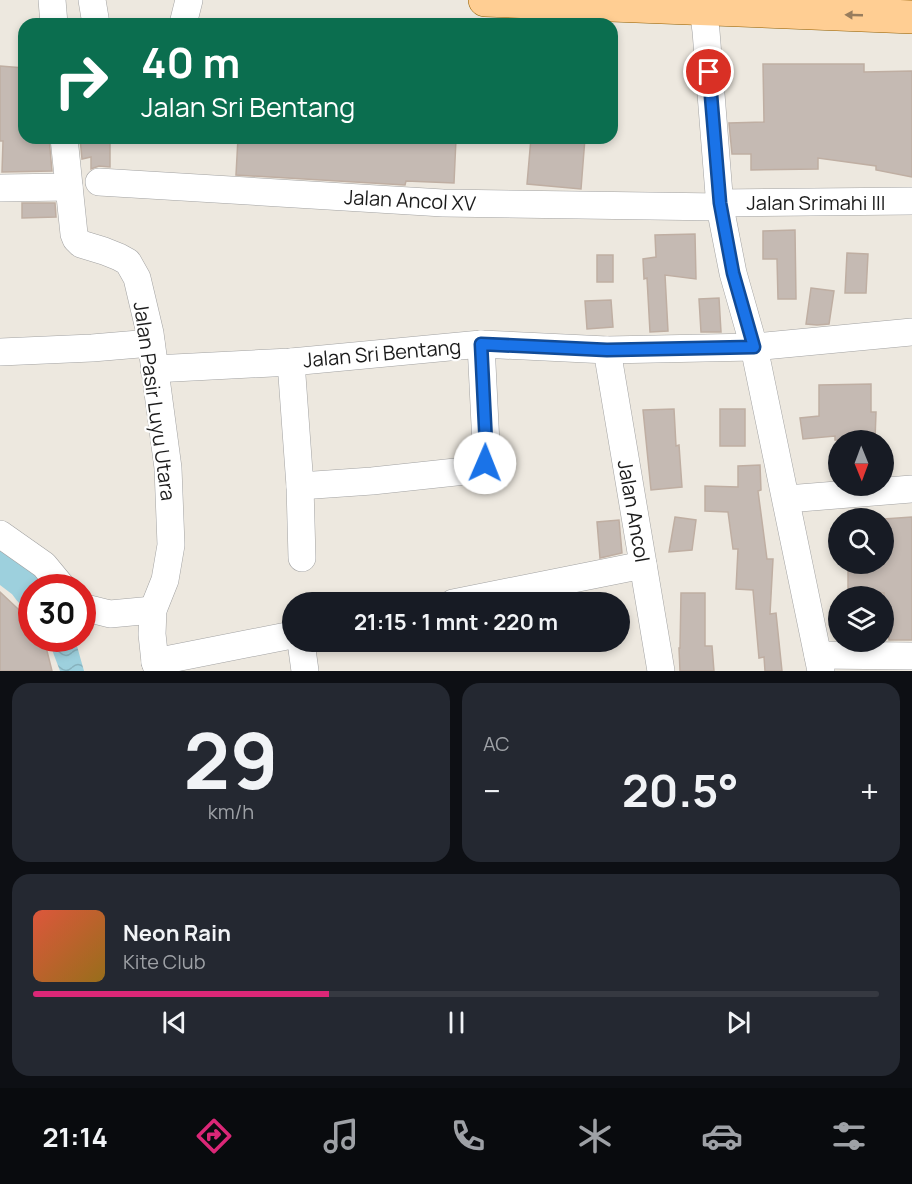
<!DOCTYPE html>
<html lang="id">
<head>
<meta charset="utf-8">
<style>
	body { margin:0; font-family:Manrope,sans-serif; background:#242831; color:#f1f3f6; height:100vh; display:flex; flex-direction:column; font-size:22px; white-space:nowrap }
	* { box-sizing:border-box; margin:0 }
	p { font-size:20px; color:#9ea1a6 }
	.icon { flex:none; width:33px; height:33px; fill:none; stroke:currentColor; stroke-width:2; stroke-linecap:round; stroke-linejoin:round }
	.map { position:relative; height:671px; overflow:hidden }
	.drawer { display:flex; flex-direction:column; gap:12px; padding:12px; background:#0d0f14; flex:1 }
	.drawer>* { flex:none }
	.top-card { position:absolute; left:18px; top:18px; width:600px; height:126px; border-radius:18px; box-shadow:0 3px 9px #0003; background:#0b6e4f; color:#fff; overflow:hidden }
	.needle { width:39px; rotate:179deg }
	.controls { position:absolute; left:828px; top:430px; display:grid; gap:12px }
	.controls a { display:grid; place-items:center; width:66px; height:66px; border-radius:50%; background:#171b24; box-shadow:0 3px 9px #0003; font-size:30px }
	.speed { position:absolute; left:18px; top:574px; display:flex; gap:12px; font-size:30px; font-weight:700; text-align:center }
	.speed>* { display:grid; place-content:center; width:78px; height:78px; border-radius:50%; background:#171b24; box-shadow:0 3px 9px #0003; line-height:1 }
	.speed .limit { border:9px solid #d22; background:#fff; color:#111 }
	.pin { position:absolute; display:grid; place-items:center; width:51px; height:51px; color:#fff; margin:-26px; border:3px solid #fff; border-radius:50%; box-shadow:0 2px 6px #0007 }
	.me { position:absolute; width:66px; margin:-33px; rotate:1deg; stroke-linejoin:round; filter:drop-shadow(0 0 4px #0008) }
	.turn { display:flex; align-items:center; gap:21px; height:126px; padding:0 24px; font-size:27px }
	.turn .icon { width:78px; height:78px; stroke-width:2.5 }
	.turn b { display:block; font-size:42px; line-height:51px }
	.big { font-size:45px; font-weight:700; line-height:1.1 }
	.drawer .widget { flex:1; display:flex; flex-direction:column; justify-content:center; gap:9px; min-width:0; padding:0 21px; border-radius:18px; background:#242831 }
	.drawer .dial { align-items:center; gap:0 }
	.dial b { font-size:78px; line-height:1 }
	.song { display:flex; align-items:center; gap:18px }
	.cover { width:72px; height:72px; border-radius:9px; background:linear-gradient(135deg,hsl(10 70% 55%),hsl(40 70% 35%)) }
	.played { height:6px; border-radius:3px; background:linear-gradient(90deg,#db2777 35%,#363941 35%) }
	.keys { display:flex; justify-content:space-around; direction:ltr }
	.heat { display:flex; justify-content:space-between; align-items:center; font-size:33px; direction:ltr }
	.drawer .tiles { flex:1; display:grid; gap:12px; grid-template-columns:1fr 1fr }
	.widget:last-child { grid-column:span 2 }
	.trip { position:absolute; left:282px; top:592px; width:348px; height:60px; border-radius:30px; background:#171b24; box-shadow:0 3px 9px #0003; font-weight:700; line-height:60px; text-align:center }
	.tab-bar { display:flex; height:96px; justify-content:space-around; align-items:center; background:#090b0e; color:#9ea1a6 }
	.tab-bar .icon { width:42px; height:42px }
	.tab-bar .selected { color:#db2777 }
	.tab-bar b { font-size:27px; color:#f1f3f6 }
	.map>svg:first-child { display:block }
	.water { fill:url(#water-waves) }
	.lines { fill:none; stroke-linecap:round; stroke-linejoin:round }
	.river { stroke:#9dd0dd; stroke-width:38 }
	.building { fill:#c5bab3; stroke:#bfaea2; stroke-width:1.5 }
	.minor-casing { stroke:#a2a2a2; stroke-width:28 }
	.major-casing { stroke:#925f00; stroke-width:34 }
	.minor { stroke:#fff; stroke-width:27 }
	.major { stroke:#ffce93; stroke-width:33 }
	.oneway { fill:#987d5d }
	.route-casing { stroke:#114b97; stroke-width:15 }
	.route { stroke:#1a73e8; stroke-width:10 }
	.labels { text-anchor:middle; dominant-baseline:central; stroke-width:4.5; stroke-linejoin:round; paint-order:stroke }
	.street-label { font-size:20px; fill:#1b1b1b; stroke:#fff }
</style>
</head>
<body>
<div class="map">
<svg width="912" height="671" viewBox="0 0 912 671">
	<defs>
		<pattern id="water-waves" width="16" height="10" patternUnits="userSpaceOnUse" patternTransform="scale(1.5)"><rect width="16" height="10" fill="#9dd0dd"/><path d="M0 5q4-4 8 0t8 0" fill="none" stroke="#87b2bd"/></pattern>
	</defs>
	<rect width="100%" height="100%" fill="#ede8df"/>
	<!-- water -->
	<path class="water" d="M48,639H75L84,671H60Z"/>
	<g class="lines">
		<!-- river -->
		<path class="river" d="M0,561L26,581L32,589"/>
	</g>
	<!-- building -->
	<g class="building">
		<path d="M763,64H864V72L912,71V177L876,170V166L818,158V169L751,170V154H732L729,123L764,122Z"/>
		<path d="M0,66L24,68V138H49L52,171L2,172L3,141H0Z"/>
		<path d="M80,138H110V167L99,166L91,169V157L82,159Z"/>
		<path d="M238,138L456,139L454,183L406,181L405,185L236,175Z"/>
		<path d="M531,138H585L581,189L527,184Z"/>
		<path d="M22,203H55L56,217L22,218Z"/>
		<path d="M795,230L796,299H778L777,259H763V231Z"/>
		<path d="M695,234L696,279L665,275L668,331L650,332L647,278L644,279L643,259L656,257L655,235Z"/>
		<path d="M847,253L868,254L866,293H845Z"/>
		<rect x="597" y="255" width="16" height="27"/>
		<path d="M811,288L834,291L829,324L817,325L806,324Z"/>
		<path d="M719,298L721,332H701L699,299Z"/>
		<path d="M611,300L613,327L587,329L585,301Z"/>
		<path d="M871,384V412H876L875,441L835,440V436L803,439L800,418L819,416V385Z"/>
		<path d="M674,409L676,446L679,445L682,487L651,490L643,410Z"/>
		<rect x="720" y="409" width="25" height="37"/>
		<path d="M760,465L761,490L758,491L767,559H773L770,614L776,613L782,671H765L764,657L759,658L753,590L736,589L738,549H733L728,512L705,511V486L738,487V466Z"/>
		<path d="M675,517L696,520L692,550L669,552Z"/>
		<path d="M912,517V640H889L887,602H884V593H848V564H884V519Z"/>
		<path d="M619,520L622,553L600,558L597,522Z"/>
		<path d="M0,592L32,622V639H44L52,671H0Z"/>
		<path d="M681,593H705V646H712L714,671H680L679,648H680Z"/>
	</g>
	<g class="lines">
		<defs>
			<g id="minor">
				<path d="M52,0L54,24"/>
				<path d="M92,0L96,24"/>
				<path d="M703,9L706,31L720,207L733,273L754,347L821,671"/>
				<path d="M183,24L189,0"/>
				<path d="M64,138L74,234L76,239L81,244L104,251L119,257L128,262L137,278L150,333L168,468L171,545L165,580L153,610L152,634L155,662L158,671"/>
				<path d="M99,182L443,203L720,207"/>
				<path d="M0,188L69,187"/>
				<path d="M720,203L912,201"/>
				<path d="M607,350L661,671"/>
				<path d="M0,352L92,348L151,343"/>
				<path d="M291,362L300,486L302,558"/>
				<path d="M154,369L291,362L481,344L607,350L754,347L912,332"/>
				<path d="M300,486L372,481L465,471L482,466L485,463L486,445L481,344"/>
				<path d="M787,499L912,489"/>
				<path d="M0,534L44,565L63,588"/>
				<path d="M453,603L643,565"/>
				<path d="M82,607L110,614L153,610"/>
				<path d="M301,642L305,671"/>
				<path d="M818,655L912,656"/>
				<path d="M155,662L292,635"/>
			</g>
			<path id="major" d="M485,0L912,17"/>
		</defs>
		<!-- minor casing -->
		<use href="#minor" class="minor-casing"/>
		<!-- major casing -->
		<use href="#major" class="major-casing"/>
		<!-- minor -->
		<use href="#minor" class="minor"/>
		<!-- major -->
		<use href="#major" class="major"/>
	</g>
	<!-- one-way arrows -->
	<defs><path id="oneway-solid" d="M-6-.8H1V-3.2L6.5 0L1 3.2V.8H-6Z" transform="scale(1.5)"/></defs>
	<use class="oneway" href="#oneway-solid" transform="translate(854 15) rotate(-178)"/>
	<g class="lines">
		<defs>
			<path id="route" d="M485,463L486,445L481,344L607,350L754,347L733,273L720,203L709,72"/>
		</defs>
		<!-- route casing -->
		<use href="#route" class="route-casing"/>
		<!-- route -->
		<use href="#route" class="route"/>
	</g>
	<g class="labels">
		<!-- street labels -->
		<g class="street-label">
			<text transform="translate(410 200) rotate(3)">Jalan Ancol XV</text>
			<text x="816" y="202">Jalan Srimahi III</text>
			<text transform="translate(382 353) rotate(-5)">Jalan Sri Bentang</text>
			<text transform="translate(155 401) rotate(82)">Jalan Pasir Luyu Utara</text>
			<text transform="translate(634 511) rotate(80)">Jalan Ancol</text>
		</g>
	</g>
</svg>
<div class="controls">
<a><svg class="needle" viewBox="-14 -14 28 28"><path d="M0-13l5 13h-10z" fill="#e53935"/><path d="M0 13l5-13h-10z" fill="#9ea1a6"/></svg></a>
<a><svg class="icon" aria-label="search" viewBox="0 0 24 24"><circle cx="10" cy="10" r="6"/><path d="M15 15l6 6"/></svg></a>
<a><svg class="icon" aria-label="layers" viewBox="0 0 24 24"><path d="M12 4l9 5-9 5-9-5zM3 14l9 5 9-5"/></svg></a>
</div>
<div class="speed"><div class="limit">30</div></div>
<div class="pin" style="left:709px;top:72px;background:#d93025"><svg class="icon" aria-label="arrive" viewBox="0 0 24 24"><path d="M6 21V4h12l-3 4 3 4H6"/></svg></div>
<svg class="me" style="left:485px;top:463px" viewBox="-20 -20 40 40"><circle r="19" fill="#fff"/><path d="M0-13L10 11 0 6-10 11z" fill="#1a73e8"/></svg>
<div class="trip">21:15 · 1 mnt · 220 m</div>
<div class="top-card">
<div class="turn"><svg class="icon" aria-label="right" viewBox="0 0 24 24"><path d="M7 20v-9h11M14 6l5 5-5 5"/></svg><div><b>40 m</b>Jalan Sri Bentang</div></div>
</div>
</div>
<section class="drawer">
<div class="tiles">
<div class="widget dial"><b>29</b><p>km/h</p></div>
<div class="widget"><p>AC</p>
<div class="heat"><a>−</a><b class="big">20.5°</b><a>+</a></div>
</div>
<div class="widget">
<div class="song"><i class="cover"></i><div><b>Neon Rain</b><p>Kite Club</p></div></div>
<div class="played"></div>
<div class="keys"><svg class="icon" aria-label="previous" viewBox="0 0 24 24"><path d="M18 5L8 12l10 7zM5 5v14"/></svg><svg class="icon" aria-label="pause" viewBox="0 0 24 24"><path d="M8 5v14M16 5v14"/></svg><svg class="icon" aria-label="next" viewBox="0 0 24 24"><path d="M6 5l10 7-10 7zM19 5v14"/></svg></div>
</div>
</div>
</section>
<nav class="tab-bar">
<b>21:14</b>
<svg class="icon selected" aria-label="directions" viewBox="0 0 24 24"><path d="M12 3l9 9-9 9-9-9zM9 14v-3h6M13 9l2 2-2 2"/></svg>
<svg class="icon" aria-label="music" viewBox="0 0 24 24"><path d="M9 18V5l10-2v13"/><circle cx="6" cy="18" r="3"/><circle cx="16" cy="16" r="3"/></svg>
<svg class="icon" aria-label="phone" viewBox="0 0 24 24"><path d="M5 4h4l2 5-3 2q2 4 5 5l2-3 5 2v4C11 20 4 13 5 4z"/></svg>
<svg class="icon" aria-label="climate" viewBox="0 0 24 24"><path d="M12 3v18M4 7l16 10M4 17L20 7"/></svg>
<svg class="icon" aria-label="car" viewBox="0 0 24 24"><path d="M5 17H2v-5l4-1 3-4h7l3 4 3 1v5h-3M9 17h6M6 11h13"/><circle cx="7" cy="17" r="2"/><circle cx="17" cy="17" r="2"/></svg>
<svg class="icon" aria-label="filters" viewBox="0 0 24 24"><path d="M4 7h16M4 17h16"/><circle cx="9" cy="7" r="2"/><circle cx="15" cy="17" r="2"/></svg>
</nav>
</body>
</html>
